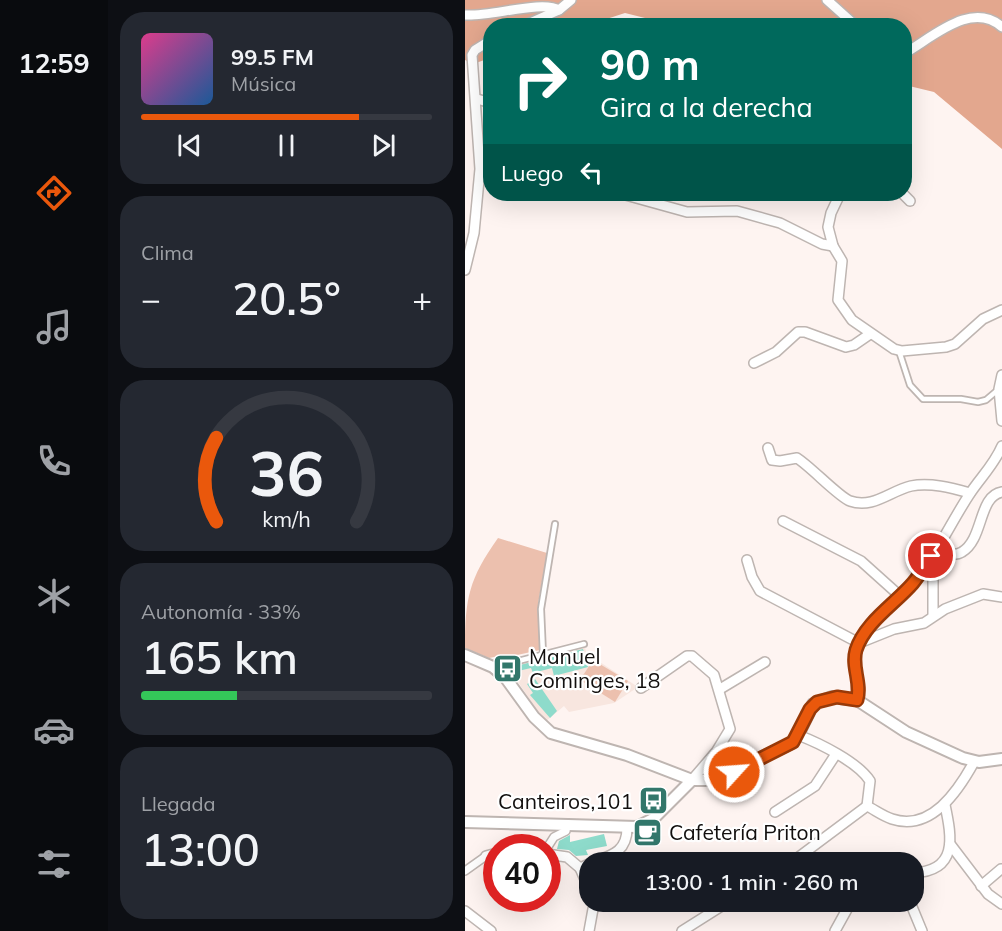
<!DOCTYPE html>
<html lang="es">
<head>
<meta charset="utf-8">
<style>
	body { margin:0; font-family:Mulish,sans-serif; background:#242831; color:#f1f3f6; height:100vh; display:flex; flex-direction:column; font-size:22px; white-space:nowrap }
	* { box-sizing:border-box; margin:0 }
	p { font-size:20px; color:#9ea1a6 }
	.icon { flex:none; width:33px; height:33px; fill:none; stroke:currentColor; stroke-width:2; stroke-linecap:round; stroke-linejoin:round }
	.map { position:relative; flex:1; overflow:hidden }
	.drawer { display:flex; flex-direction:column; gap:12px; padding:12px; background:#0d0f14; width:357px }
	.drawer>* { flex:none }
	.guide { position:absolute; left:18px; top:18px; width:429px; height:183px; border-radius:24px; box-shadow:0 6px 24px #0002; background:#00695c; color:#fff; overflow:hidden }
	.speed { position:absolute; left:18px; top:834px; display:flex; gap:12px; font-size:30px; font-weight:700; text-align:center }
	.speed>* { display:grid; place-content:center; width:78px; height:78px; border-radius:50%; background:#171b24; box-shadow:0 6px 24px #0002; line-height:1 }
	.speed .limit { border:9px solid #d22; background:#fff; color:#111 }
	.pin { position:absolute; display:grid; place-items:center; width:51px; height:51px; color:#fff; margin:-26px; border:3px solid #fff; border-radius:50%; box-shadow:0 2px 6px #0007 }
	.me { position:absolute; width:66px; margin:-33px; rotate:64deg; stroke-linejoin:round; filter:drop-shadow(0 0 4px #0008) }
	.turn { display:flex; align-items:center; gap:21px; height:126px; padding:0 18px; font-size:27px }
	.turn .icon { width:78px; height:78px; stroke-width:2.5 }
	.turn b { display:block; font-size:42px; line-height:51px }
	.then { display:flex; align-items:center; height:57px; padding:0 18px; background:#0003; gap:12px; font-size:22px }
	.big { font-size:45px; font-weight:600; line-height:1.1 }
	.drawer .card { flex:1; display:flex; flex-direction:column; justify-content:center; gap:9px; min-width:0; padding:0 21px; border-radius:24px; background:#242831 }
	.drawer .dial { align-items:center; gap:0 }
	.dial svg { height:156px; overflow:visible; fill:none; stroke:#363941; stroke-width:7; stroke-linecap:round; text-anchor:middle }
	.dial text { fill:#f1f3f6; stroke:none }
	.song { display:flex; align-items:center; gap:18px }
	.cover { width:72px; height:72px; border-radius:9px; background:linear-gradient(135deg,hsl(330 70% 55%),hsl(210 70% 35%)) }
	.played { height:6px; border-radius:3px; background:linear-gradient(90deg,#ea580c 75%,#363941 75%) }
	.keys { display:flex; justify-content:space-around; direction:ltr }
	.heat { display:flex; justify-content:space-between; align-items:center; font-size:33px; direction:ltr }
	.charge { height:9px; border-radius:4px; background:linear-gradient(90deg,#34c759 33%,#363941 0) }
	.trip { position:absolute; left:114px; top:852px; width:345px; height:60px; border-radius:24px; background:#171b24; box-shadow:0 6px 24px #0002; font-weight:600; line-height:60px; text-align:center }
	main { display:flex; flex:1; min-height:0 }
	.dock { display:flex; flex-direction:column; width:108px; justify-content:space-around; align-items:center; background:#090b0e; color:#9ea1a6 }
	.dock .icon { width:42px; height:42px }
	.dock .on { color:#ea580c }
	.dock b { font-size:27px; color:#f1f3f6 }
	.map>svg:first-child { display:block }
	.built { fill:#f8e6df }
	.green { fill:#ecc0ae }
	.forest { fill:#e3a78e }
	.building { fill:#8edbcb }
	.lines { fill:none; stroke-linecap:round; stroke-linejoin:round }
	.service-casing { stroke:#beb5b1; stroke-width:8 }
	.pedestrian-casing { stroke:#beb5b1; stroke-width:10 }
	.minor-casing { stroke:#beb5b1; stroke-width:12 }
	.tertiary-casing { stroke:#beb5b1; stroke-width:14 }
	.service { stroke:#fff; stroke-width:4.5 }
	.pedestrian { stroke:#fff; stroke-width:7 }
	.minor { stroke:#fff; stroke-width:9 }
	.tertiary { stroke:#fff; stroke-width:10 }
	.route-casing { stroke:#983908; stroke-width:15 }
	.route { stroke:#ea580c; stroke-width:10 }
	.labels { text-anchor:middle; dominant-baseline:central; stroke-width:4.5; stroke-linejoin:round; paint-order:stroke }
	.poi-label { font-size:21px; fill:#120f0e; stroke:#fff; text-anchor:start }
</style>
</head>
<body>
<main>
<nav class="dock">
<b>12:59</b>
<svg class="icon on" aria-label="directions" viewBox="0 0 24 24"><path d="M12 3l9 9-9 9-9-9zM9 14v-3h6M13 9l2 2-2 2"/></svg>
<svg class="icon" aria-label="music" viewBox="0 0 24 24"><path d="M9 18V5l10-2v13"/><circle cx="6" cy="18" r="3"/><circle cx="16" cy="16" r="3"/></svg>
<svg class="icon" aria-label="phone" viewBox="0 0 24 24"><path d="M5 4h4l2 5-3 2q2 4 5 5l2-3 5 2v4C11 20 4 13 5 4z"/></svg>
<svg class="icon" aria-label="climate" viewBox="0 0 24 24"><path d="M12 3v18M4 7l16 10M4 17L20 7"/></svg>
<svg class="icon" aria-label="car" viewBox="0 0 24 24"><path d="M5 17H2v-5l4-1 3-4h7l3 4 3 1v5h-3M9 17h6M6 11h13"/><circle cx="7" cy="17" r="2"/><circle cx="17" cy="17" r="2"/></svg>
<svg class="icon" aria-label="filters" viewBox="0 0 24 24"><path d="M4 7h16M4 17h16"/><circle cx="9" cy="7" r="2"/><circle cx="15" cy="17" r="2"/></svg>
</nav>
<section class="drawer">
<div class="card">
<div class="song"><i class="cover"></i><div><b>99.5 FM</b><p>Música</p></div></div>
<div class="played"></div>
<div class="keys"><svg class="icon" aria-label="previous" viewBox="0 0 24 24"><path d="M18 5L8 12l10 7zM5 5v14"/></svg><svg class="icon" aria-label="pause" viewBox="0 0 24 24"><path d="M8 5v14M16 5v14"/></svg><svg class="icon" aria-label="next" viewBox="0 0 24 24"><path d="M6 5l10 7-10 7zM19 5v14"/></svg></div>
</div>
<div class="card"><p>Clima</p>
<div class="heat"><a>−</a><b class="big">20.5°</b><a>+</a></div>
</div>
<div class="card dial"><svg viewBox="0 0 100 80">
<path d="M14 69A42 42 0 1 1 86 69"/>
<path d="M14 69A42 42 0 0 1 14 26" stroke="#ea580c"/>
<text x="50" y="56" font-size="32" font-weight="700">36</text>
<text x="50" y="72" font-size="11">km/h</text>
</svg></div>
<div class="card"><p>Autonomía · 33%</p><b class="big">165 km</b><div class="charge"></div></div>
<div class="card"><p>Llegada</p><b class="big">13:00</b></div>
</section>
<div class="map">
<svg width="537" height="931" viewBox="0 0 537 931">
	<rect width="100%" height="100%" fill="#fef4f1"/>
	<!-- built -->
	<path class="built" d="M120,646L121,653L173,687L149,703L104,712L99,706L80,722L51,679L47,664Z"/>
	<!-- green -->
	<g class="green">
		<path d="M33,538L82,553L73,604L75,650L39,658L34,656L24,658L0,648C0,598 4,579 33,538Z"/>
		<path d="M128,660L163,681L150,702L115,680Z"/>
	</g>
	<!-- forest -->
	<path class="forest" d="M0,0H537V149L469,92L440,85V26L208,25L160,13L123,25L26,26L25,58L8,64L0,60Z"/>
	<!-- building -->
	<g class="building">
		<path d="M118,649L123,667L89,676L87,668L68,673L66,668L49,672L47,667Z"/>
		<path d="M70,679L92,711L85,718L65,695L68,693L62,684Z"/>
		<path d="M139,834L142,846L121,850L123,855L111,856L104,850L92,849L94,841L105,835V842Z"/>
	</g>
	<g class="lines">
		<defs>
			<g id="service">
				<path d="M434,351L445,385L458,399H496L513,402L521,400L534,389"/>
				<path d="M78,654L76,609L90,524"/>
				<path d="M30,667L119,644"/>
			</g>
			<g id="pedestrian">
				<path d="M82,848L89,837L101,831L102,826"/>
				<path d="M0,871L21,856"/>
			</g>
			<g id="minor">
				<path d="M362,0L391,26"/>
				<path d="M0,15C25,17 77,0 94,10L106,0"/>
				<path d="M58,26L94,10"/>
				<path d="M440,53C468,37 507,0 537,27"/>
				<path d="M12,99L26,103"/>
				<path d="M157,194L222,212L272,211L315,223L357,244L368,246"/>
				<path d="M375,194L366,213L363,227L368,246L377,261L373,300L387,320L429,349L437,351L481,347L490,344L518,319L537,310"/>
				<path d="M438,194L445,201"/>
				<path d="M374,195L394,194"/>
				<path d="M0,270L9,233L15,169L7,55L10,50L26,40"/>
				<path d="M289,363L311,352L333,332H340L381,347L389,345L405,334"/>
				<path d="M537,375L534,389L537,421"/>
				<path d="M303,448L307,460L315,461L332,458C345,466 375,498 385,501C408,509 425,491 446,486C465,482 487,488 505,493"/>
				<path d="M318,521L396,561L435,596"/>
				<path d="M282,560L287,577L295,591L394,643"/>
				<path d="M468,616V572L479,556C485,553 491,556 497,552C519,539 513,496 537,492"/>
				<path d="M394,643L429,629L459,623L480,609L518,594L537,597"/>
				<path d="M176,688L222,656H227L249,675L265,729L251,752L227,780"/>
				<path d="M255,689L300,662"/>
				<path d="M392,700C397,681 385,665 393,646C403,621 430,604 447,584C470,558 485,524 504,495C515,478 529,465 537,446"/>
				<path d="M333,735C354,743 393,762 405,781L402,806"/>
				<path d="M402,806C410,810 418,816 427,819C466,832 493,791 509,762"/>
				<path d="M310,812L350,786L371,754"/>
				<path d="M485,844L523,894L537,904"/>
				<path d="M82,854L102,857L115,868L124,864"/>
				<path d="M21,856L32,853"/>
				<path d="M129,862C148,855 162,851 162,828"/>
				<path d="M327,862L402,806"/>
				<path d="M115,868L124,889"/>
				<path d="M448,873C493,871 487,838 480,805"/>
				<path d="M516,886L536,869"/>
				<path d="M445,902L457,931"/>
				<path d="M0,911L26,931"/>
				<path d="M124,931L128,909"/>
				<path d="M217,931L263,902"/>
				<path d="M370,931L386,902"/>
			</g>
			<g id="tertiary">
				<path d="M0,655L28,667L40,677L69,717L86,733L162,755L227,780H249L325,744L333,735L348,704L367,697L392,700L441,732L498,758L514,762L537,759"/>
				<path d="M0,822L172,827L188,819L227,780"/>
			</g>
		</defs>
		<!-- service casing -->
		<use href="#service" class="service-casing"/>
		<!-- pedestrian casing -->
		<use href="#pedestrian" class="pedestrian-casing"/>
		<!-- minor casing -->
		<use href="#minor" class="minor-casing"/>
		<!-- tertiary casing -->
		<use href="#tertiary" class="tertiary-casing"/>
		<!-- service -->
		<use href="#service" class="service"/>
		<!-- pedestrian -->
		<use href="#pedestrian" class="pedestrian"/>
		<!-- minor -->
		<use href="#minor" class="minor"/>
		<!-- tertiary -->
		<use href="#tertiary" class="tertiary"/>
	</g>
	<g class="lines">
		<defs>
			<path id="route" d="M269,772L328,742L345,709L352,702L372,697L392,700C397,683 386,667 391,650C400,622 430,604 448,583C455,575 460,565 466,556"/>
		</defs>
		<!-- route casing -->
		<use href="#route" class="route-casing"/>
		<!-- route -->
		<use href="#route" class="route"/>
	</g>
	<!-- icons -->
	<defs>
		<symbol id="bus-square" viewBox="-11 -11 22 22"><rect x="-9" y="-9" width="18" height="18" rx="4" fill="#32776b" stroke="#fff"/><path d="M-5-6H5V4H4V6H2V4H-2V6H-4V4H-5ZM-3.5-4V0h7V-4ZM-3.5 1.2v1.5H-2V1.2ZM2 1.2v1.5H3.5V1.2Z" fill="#fff"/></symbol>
		<symbol id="cafe-square" viewBox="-11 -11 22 22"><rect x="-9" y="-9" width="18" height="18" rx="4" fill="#32776b" stroke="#fff"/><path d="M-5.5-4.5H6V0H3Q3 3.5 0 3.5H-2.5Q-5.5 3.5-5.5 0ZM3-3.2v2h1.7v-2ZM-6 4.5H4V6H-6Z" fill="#fff"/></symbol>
	</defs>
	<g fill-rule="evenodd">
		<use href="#bus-square" x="26" y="652" width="33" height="33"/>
		<use href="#bus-square" x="172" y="784" width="33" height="33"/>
		<use href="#cafe-square" x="166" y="816" width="33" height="33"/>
	</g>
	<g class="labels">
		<!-- poi labels -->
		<g class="poi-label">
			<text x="64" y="656">Manuel<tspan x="64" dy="24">Cominges, 18</tspan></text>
			<text x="168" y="801" text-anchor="end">Canteiros,101</text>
			<text x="204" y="832">Cafetería Priton</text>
		</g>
	</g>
</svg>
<div class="speed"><div class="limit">40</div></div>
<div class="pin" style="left:466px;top:556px;background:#d93025"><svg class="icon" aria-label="arrive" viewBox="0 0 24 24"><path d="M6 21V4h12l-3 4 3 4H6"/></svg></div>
<svg class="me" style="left:269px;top:772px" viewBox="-20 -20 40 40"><circle r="17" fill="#ea580c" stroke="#fff" stroke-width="3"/><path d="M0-11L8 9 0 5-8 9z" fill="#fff"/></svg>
<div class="trip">13:00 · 1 min · 260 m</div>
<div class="guide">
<div class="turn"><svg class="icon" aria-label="right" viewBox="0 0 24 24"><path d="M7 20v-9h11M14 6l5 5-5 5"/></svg><div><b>90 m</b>Gira a la derecha</div></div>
<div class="then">Luego<svg class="icon" aria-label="left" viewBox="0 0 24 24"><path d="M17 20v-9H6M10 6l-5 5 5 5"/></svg></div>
</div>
</div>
</main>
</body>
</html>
